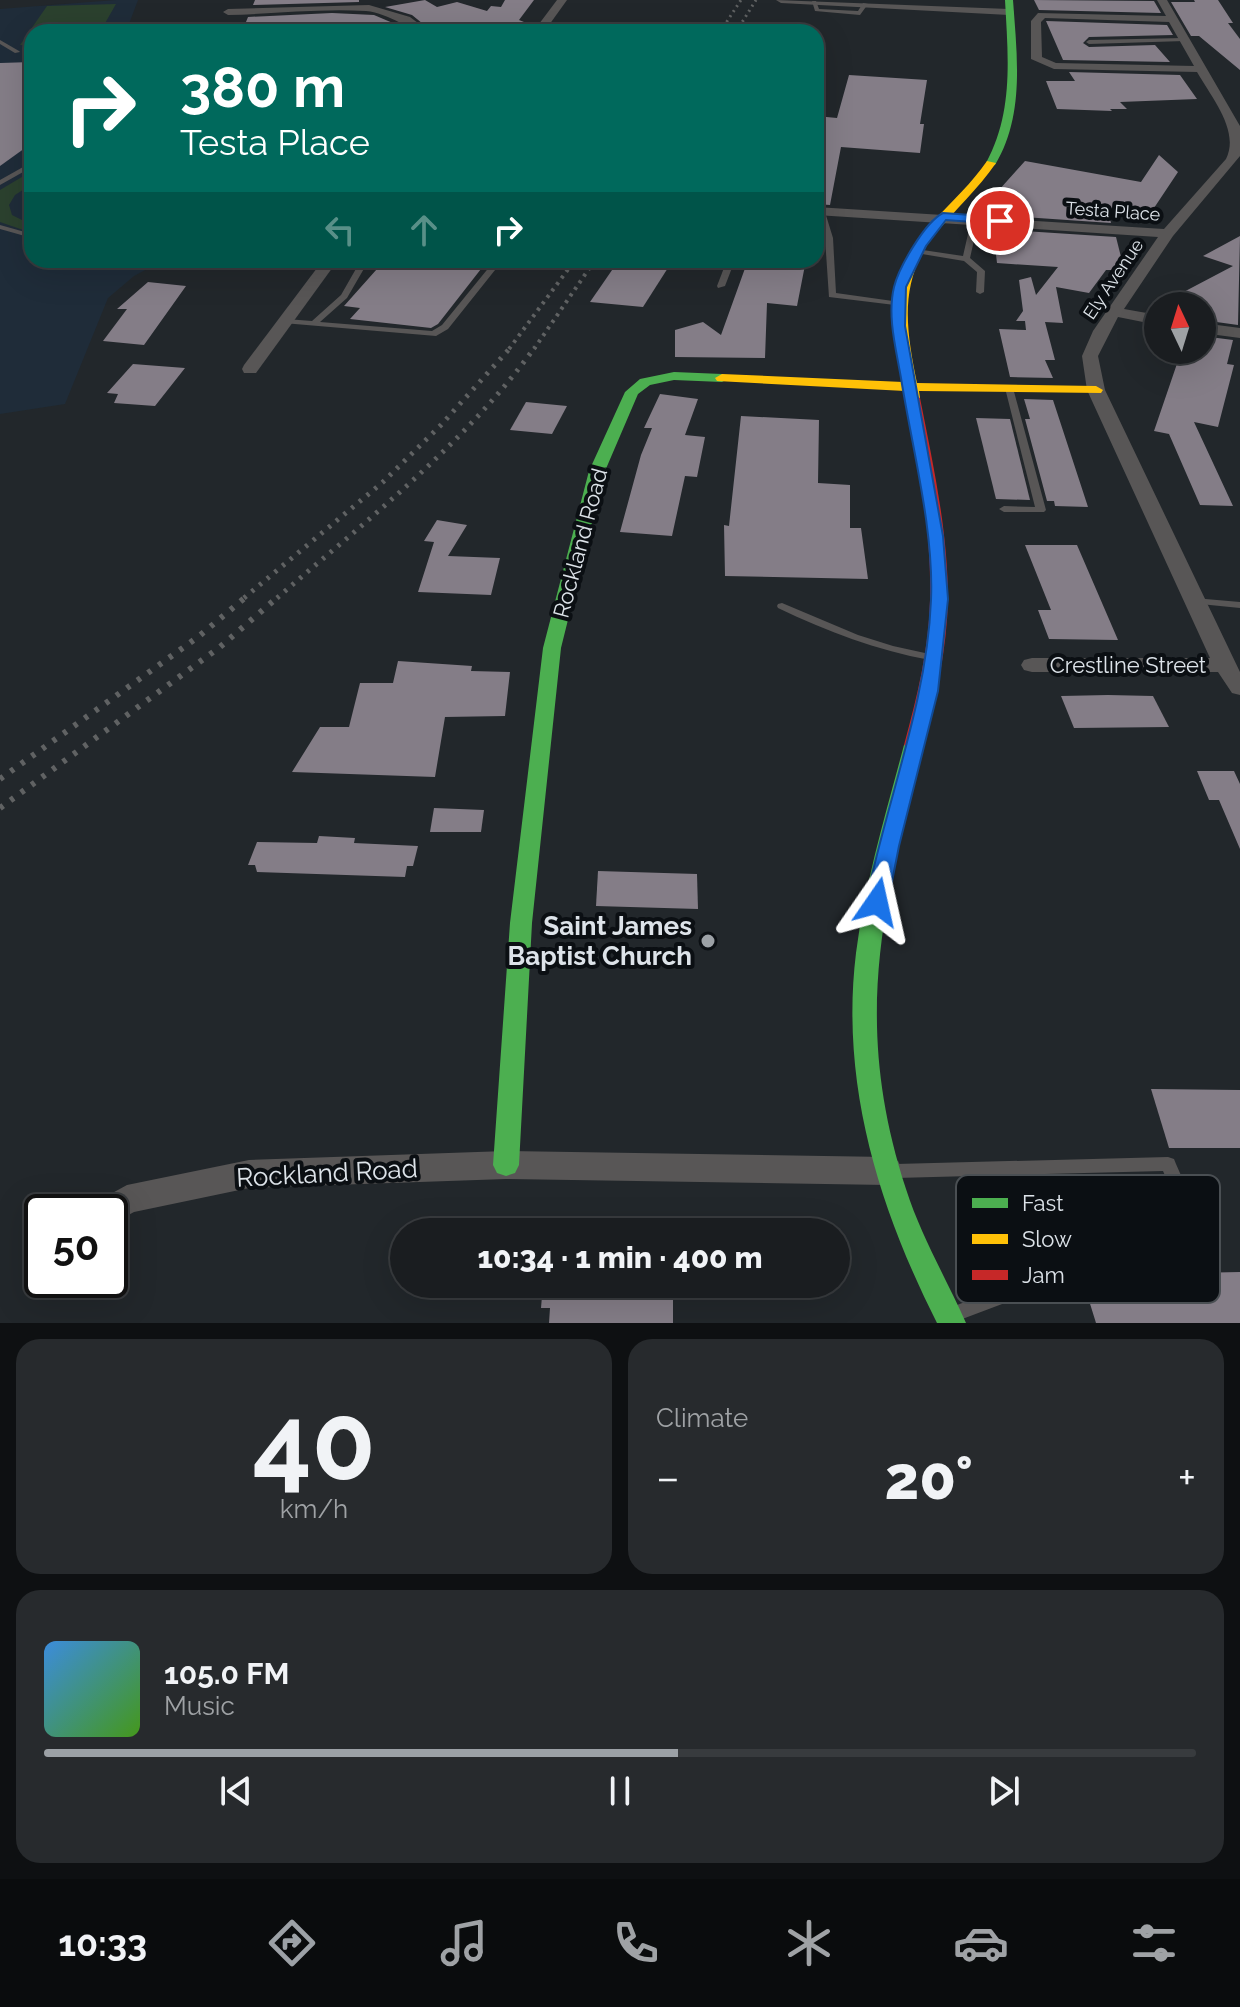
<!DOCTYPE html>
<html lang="en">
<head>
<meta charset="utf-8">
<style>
	body { margin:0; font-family:Raleway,sans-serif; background:#272a2d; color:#f1f3f6; height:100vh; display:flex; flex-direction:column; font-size:30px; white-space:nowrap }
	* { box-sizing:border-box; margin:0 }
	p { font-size:26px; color:#9fa2a5 }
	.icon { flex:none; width:44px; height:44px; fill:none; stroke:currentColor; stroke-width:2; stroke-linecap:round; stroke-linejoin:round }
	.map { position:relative; height:1323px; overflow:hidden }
	.sheet { display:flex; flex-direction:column; gap:16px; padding:16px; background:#0e1012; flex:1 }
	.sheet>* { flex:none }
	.banner { position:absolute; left:24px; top:24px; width:800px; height:244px; border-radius:24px; box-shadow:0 8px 32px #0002,0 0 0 2px #383b3e; background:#00695c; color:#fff; overflow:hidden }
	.needle { width:52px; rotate:356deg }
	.tools { position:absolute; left:1144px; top:292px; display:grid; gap:16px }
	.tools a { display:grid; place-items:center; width:72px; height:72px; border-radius:50%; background:#1a1d20; box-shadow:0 8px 32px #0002,0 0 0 2px #383b3e; font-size:40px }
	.speed { position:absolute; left:24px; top:1194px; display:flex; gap:16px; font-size:40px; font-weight:700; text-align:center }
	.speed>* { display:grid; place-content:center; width:104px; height:104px; border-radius:50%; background:#1a1d20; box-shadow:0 8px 32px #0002,0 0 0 2px #383b3e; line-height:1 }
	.speed .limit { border:4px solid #111; border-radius:12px; background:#fff; color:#111 }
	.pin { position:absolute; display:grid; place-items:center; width:68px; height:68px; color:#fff; margin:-34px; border:4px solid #fff; border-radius:50%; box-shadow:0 2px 8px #0007 }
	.me { position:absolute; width:88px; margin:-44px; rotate:11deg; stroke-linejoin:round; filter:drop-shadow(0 0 6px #0008) }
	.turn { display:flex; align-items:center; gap:28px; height:168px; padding:0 24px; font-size:36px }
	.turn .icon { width:104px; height:104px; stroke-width:2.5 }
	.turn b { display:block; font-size:56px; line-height:68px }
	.lanes { display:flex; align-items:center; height:76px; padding:0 24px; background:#0003; justify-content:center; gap:40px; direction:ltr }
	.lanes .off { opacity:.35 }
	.big { font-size:60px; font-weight:800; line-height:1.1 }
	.sheet .widget { flex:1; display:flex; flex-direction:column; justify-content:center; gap:12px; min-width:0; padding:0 28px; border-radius:24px; background:#272a2d }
	.sheet .dial { align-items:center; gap:0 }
	.dial b { font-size:104px; line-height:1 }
	.song { display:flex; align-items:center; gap:24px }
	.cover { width:96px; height:96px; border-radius:12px; background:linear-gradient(135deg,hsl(210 70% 55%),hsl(100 70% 35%)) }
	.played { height:8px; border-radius:4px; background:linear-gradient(90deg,#9ca1a6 55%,#383b3e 55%) }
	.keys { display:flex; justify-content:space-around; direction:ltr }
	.heat { display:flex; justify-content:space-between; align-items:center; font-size:44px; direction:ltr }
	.sheet .tiles { flex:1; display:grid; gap:16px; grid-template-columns:1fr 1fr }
	.widget:last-child { grid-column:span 2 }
	.trip { position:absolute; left:390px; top:1218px; width:460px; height:80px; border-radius:40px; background:#1a1d20; box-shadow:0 8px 32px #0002,0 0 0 2px #383b3e; font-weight:800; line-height:80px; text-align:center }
	.menu { display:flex; height:128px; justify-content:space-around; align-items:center; background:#0a0c0d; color:#9fa2a5 }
	.menu .icon { width:56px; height:56px }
	.menu .on { color:#9ca1a6 }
	.menu b { font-size:36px; color:#f1f3f6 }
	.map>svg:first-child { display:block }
	.built { fill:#1f2c39 }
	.green { fill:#2b412e }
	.building { fill:#847d87 }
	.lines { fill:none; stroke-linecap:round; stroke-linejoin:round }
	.lane { fill:#585656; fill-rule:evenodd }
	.street { fill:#585656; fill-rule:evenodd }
	.fast { fill:#4caf50; fill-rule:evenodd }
	.slow { fill:#ffc107; fill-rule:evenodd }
	.jam { fill:#c62828; fill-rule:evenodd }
	.rail-far3 { stroke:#606263; stroke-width:3; stroke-dasharray:2 4; stroke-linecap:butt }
	.rail-far2 { stroke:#606263; stroke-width:4; stroke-dasharray:3 5; stroke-linecap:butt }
	.rail-far1 { stroke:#606263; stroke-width:5; stroke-dasharray:3 7; stroke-linecap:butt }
	.rail { stroke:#606263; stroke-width:6; stroke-dasharray:4 9; stroke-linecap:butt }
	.route { fill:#1a73e8; stroke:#114b97; stroke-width:2 }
	.poi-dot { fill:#9ca1a6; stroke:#0b0f13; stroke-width:3 }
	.labels { text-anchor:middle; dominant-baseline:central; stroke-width:8; stroke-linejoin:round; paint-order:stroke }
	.far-street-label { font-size:18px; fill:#dde3e9; stroke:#0b0f13 }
	.street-label { font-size:22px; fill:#dde3e9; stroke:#0b0f13 }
	.near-poi-label { font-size:26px; font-weight:bold; fill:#dde3e9; stroke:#0b0f13; text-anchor:end }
	.near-street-label { font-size:26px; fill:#dde3e9; stroke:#0b0f13 }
	.key { fill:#0b0f13; stroke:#4a4f53; stroke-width:2 }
	.key-label { font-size:22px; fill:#dde3e9 }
</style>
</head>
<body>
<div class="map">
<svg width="1240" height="1323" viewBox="0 0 1240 1323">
	<rect width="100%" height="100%" fill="#22272b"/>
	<!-- built -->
	<path class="built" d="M116,0H138L126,32H32V260H164L134,276L108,298L65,404L0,414V9Z"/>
	<!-- green -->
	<g class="green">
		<path d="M116,4L100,32H32V45H20L47,6Z"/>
		<path d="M32,171V184L15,195L9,205L12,215L32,225V233L0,222V190Z"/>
	</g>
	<!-- building -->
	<g class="building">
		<path d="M255,0H359V2L253,5Z"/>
		<path d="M425,0L437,7L457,2L487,11L491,6L501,7L505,0H534L519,20L524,22L523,30L487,28L495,32H433L412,15L385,7Z"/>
		<path d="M1034,0L1154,1L1161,13L1039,10Z"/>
		<path d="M1194,0H1218L1233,23H1228L1240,39V70L1199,36H1191L1171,2H1195Z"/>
		<path d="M332,13L374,15L414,32H242L248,17Z"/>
		<path d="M1046,21L1167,25L1173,35L1089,37L1083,43L1089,47L1155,45L1170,62L1063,60Z"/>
		<path d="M32,62V143L0,166V63Z"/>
		<path d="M1069,72L1180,75L1197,99L1120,102L1127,109H1110L1112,111L1057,109L1046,81H1075Z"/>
		<path d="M849,75L927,80L920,124H924L920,153L841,147L830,205L816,204V116L837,118Z"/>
		<path d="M1159,155L1178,172L1148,217L1108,210L1111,223L992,215L990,200L1025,161L1141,182Z"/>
		<path d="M993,229L1116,237L1121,257L1113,270H1106L1089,293L1056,287L1063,323L1045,322L1055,360H1045L1053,378L1010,377L999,329L1026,330L1025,321H1016L1023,311L1019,280L1031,277L1036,295L1058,267L997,263Z"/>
		<path d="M1240,236L1238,325L1202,320V306H1157L1233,266L1203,256Z"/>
		<path d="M385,260H488L438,324L431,328L350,319L360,308L344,306Z"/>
		<path d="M619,260H673L643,307L590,302Z"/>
		<path d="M748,260H806L797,306L767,303L765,358L675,357V330L703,322L721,335Z"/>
		<path d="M148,282L186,286L144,345L103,341L127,309H117Z"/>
		<path d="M1202,336L1233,340L1227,364L1234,365L1218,427L1194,422L1233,506L1200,505L1169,434L1154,431L1181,352L1195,355L1197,350H1202Z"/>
		<path d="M133,364L185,368L155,406L114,403L118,394L107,393Z"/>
		<path d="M660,394L698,399L685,435L705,437L697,477L685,476L672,536L620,532L641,455L652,428H644Z"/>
		<path d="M1024,399L1053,400L1088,507L1055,506L1054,501H1047L1025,419H1030Z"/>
		<path d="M526,402L567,406L552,434L510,430Z"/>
		<path d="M741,416L819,420L818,483L850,485V528H861L868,579L725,576L724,525L729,526Z"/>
		<path d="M976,418L1010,419L1030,500L996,499Z"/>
		<path d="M437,520L467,525L448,556L500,558L491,595L418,592L434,542L424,541Z"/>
		<path d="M1025,545H1077L1118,640L1049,639L1038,610H1051Z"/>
		<path d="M398,661L472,666L471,671L510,672L505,716L445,717L435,777L292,772L320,727H349L360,683H393Z"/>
		<path d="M1108,695L1153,696L1169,727L1074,728L1061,696Z"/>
		<path d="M1197,771H1234L1240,784V849L1219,800H1209Z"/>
		<path d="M434,808L484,810L481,832H430Z"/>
		<path d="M319,836L355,838L354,843L418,846L413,866H407L405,877L257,872L255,865H248L257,842L317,843Z"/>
		<path d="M598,871L697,874L698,909L596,906Z"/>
		<path d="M1151,1089L1240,1090V1148H1169Z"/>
		<path d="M1240,1272V1323H1096L1087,1294L1198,1290L1192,1273Z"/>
		<path d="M543,1284H673V1323H549L550,1308H541Z"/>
	</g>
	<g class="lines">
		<!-- lane -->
		<g class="lane">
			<path d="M812,1H816L819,9L858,11L863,3L868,4L860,15L815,11Z"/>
			<path d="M1183,38L1185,41L1089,44L1086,42L1089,40Z"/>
			<path d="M0,40L19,51L20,52L15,53L0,44Z"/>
			<path d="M32,162V167L0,185V180Z"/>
			<path d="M822,210L825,212L833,238L836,293L900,302L904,304L903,306L829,297L825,238L819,212Z"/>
			<path d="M0,225L32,234V238L0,229Z"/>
			<path d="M968,234L975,236L970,258L985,271L984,292L980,294L976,292L977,272L964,261L916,253L912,251L916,249L963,256Z"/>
			<path d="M361,260H369L347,298L320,322L432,331L442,325L495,260H503L448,329L436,336L283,323L282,321L286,319L312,321L341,295Z"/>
			<path d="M727,260H735L725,286L718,288L717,286Z"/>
			<path d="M1009,385L1013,388L1046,510L1044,512H1004L999,509L1004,506L1035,507L1005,388Z"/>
			<path d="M1194,598L1240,602V608L1190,603L1189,601L1190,599Z"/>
			<path d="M782,603L858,635L893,646L934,655L935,657L930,660C876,650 828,632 778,608L777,606L778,604Z"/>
			<path d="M1168,1157L1174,1159L1176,1164L1208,1237L1206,1242L1106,1265L957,1321L951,1319L949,1313L951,1307L957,1305L1106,1249L1190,1232L1163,1171L896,1178L890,1176L888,1171L890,1166L896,1164Z"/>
		</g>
		<!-- street -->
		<g class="street">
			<path d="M557,0H567L544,32H533Z"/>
			<path d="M776,0L1009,9L1014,12L1009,15L781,3Z"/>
			<path d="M1157,0H1167L1240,126V156L1173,236L1124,309L1158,315V325L1118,317L1098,356L1105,390L1240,672V695L1232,693L1218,672H1032L1024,670L1021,665L1024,660L1032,658H1210L1087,390L1082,356L1093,331L1158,237L816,215V207L1164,229L1226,159C1240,131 1212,98 1197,72L1054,69L1031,59V21L1038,13L1166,16ZM1045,18L1169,22L1194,66L1056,63L1042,57L1041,22Z"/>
			<path d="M369,5L410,17L430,32C409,32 390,13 366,11C321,8 273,14 228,15L223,12L228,9Z"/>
			<path d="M323,260H338L256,373H244L242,369L244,365Z"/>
			<path d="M1202,323L1240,328V338L1202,333Z"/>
			<path d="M506,1151L887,1157L898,1161L903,1171L898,1181L887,1185L506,1179L249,1188L134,1212L110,1225V1212H91L96,1202L127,1185L249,1160Z"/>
		</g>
		<!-- fast -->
		<g class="fast">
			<path d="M1005,0H1013C1017,56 1025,115 995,165L991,166L986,163C1014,112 1008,56 1005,0Z"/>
			<path d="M674,372L722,374L729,378L722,382L674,380L650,385L638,394L605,471L561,648L532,923L519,1165L515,1173L506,1176L497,1173L493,1165L510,923L543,648L589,471L625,392L640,379Z"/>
			<path d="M914,739L924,745C882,908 852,1023 906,1189C921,1236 946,1278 966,1323H937C879,1208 840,1084 856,953C865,882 886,813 904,745Z"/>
		</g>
		<!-- slow -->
		<path class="slow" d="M987,161L996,163C978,189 955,210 935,234C898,281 906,329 917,383L1096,386L1103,390L1101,393L919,391L920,398L913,402L908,401L905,391L717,381L715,378L722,374L903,382C890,317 886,274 934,221C952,201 972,183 987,161Z"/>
		<!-- jam -->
		<path class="jam" d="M913,394L920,398C933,464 948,531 948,599C947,649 936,697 924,745L914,751L904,745C917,697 929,649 930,600C932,532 918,464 906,398Z"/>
		<!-- rail-far3 -->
		<g class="rail-far3">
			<path d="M720,32L741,0"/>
			<path d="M736,32L756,0"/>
		</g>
		<!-- rail-far2 -->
		<g class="rail-far2">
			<path d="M509,349L575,260"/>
			<path d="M534,349L595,260"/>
		</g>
		<!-- rail-far1 -->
		<g class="rail-far1">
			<path d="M244,598L383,482L441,425L511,347"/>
			<path d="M277,598C366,521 466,443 535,347"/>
		</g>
		<!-- rail -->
		<g class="rail">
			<path d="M0,779L198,637L247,596"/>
			<path d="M0,808L220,647L279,596"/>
		</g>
	</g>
	<!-- route -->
	<path class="route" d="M943,213L1000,217L1005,221L1000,224L946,220L926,246L906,287L905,326L943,536L948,599L938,691L899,846L888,902L885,908H870L866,902C886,802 927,703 931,600C934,529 912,448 901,378C896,349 887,316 894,287C899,267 925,222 943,213Z"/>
	<!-- markers -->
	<circle class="poi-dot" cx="708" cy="941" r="8"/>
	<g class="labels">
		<!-- far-street labels -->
		<g class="far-street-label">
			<text transform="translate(1113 211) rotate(4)">Testa Place</text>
			<text transform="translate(1113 279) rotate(-56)">Ely Avenue</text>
		</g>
		<!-- street labels -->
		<g class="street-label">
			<text transform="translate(580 543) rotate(-75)">Rockland Road</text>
			<text x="1128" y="665">Crestline Street</text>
		</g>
		<!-- near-poi labels -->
		<g class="near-poi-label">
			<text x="692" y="926">Saint James<tspan x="692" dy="30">Baptist Church</tspan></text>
		</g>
		<!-- near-street labels -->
		<g class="near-street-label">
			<text transform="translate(327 1173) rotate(-3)">Rockland Road</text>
		</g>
	</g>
	<!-- legend -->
	<rect x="956" y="1175" width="264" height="128" rx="12" class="key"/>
	<rect x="972" y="1198" width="36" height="10" fill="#4caf50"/>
	<rect x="972" y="1234" width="36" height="10" fill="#ffc107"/>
	<rect x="972" y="1270" width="36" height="10" fill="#c62828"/>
	<g class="key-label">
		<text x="1022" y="1211">Fast</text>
		<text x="1022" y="1247">Slow</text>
		<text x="1022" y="1283">Jam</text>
	</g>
</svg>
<div class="tools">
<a><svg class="needle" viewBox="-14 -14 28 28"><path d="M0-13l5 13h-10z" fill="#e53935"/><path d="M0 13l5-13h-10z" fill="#9fa2a5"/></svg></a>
</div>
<div class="speed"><div class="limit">50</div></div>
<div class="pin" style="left:1000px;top:221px;background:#d93025"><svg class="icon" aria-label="arrive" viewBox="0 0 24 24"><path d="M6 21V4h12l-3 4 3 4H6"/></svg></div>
<svg class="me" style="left:877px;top:902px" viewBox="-20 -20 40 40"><path d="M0-17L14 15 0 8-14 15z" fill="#1a73e8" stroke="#fff" stroke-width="4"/></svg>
<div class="trip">10:34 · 1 min · 400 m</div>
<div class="banner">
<div class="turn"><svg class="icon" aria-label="right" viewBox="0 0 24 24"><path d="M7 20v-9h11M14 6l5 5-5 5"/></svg><div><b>380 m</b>Testa Place</div></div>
<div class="lanes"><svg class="icon off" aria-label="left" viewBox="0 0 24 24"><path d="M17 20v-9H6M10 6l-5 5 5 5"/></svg><svg class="icon off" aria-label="ahead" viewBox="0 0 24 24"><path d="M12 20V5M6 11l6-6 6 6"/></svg><svg class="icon" aria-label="right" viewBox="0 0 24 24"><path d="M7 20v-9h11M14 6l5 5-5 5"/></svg></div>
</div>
</div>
<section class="sheet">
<div class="tiles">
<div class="widget dial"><b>40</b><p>km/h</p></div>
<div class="widget"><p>Climate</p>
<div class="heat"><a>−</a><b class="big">20°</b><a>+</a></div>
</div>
<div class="widget">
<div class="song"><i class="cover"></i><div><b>105.0 FM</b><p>Music</p></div></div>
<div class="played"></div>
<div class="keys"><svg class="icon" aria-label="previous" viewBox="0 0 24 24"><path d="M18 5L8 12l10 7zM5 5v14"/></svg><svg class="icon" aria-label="pause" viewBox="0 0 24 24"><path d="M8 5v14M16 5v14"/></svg><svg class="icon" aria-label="next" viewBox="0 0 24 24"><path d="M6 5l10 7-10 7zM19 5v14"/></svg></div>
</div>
</div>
</section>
<nav class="menu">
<b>10:33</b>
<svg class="icon on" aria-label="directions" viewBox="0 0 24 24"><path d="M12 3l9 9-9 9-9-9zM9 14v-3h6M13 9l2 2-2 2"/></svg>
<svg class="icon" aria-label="music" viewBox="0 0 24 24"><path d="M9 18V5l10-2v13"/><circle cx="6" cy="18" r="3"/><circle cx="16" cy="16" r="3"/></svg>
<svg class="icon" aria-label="phone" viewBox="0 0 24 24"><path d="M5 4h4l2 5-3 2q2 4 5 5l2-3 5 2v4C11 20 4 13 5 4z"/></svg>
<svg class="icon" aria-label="climate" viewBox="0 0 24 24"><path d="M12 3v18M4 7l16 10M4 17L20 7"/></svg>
<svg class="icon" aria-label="car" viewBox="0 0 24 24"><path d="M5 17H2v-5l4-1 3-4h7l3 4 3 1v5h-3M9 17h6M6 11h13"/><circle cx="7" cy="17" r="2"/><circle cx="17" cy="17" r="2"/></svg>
<svg class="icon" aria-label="filters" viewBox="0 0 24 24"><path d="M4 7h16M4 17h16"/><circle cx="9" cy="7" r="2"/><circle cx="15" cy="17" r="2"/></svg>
</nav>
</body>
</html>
